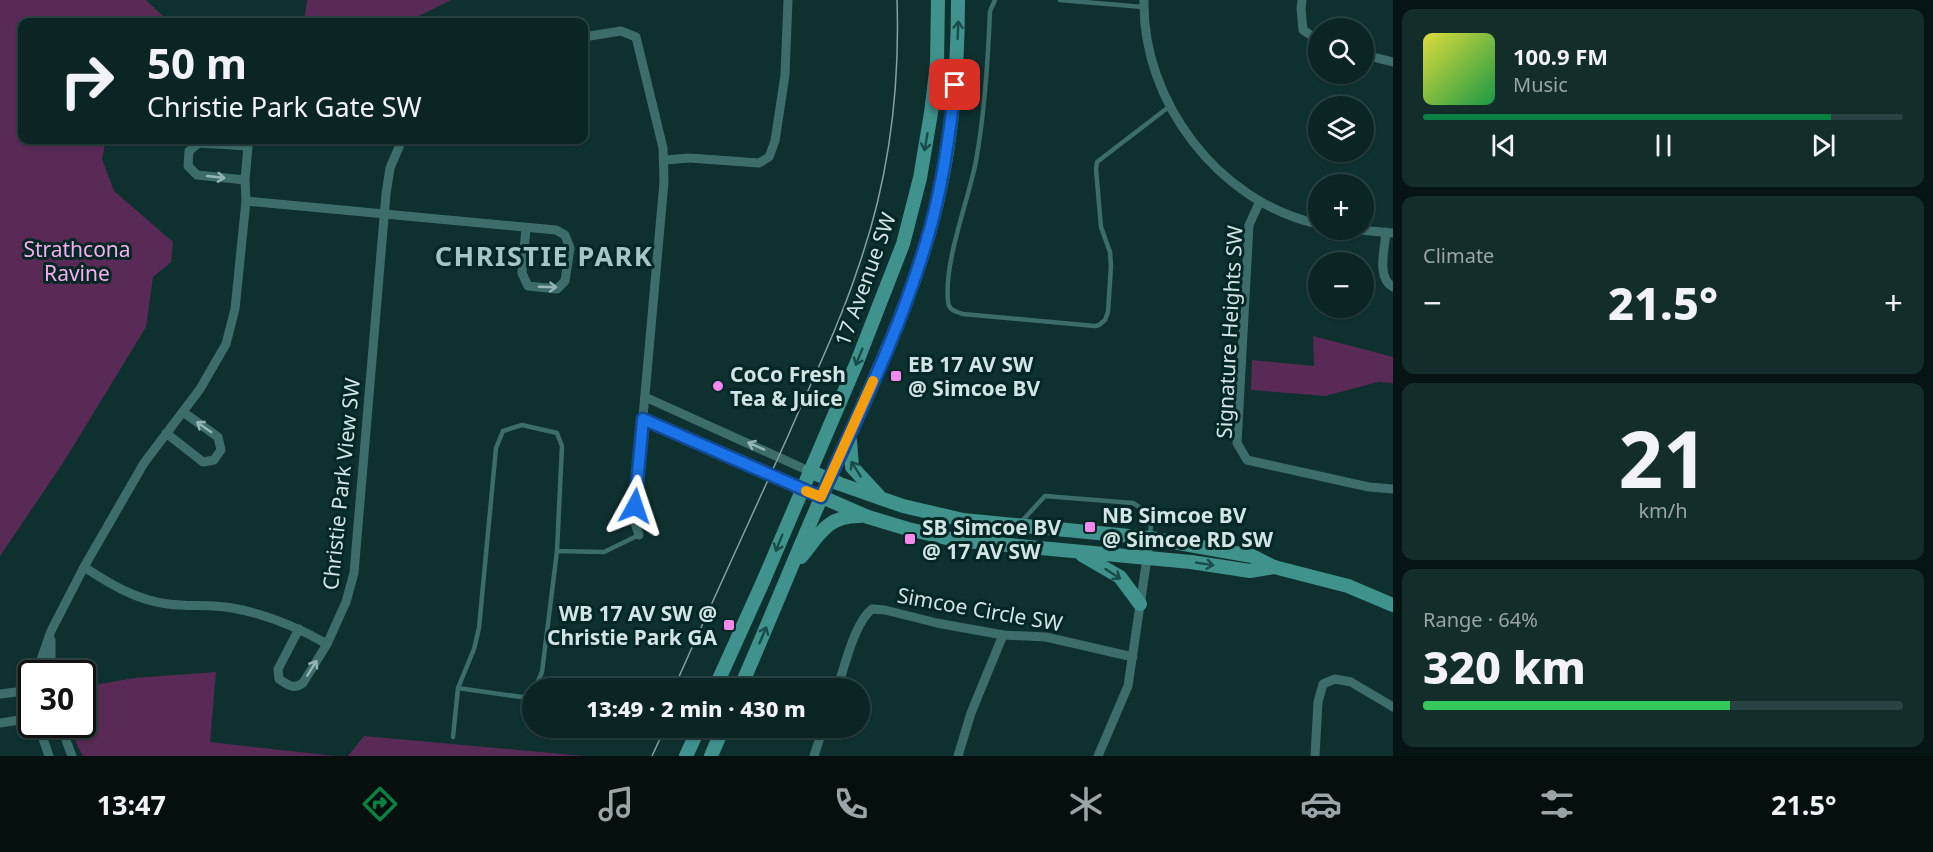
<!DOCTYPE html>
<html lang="en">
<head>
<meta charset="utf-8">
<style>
	body { margin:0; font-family:"Noto Sans",sans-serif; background:#132d2b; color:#f1f3f6; height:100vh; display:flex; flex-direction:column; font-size:22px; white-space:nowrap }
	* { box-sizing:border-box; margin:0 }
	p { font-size:20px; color:#99a5a6 }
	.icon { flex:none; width:33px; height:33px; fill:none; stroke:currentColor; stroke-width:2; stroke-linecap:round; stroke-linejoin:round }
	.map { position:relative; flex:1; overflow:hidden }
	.panel { display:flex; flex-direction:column; gap:9px; padding:9px; background:#061413; width:540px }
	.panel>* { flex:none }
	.top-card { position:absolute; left:18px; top:18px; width:570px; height:126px; border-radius:12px; box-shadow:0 2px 4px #0004,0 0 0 2px #2a4241; background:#0a2523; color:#f1f3f6; overflow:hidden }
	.fabs { position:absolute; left:1308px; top:18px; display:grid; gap:12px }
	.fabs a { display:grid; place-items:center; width:66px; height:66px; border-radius:50%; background:#0a2523; box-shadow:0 2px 4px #0004,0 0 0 2px #2a4241; font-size:30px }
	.speed { position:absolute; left:18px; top:660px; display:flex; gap:12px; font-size:30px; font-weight:700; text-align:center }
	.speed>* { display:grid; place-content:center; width:78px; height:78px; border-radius:50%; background:#0a2523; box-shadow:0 2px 4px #0004,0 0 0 2px #2a4241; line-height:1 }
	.speed .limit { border:3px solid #111; border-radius:9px; background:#fff; color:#111 }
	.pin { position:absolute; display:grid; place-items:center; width:51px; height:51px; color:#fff; margin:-26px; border-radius:12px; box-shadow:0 3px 9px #0006 }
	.me { position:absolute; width:66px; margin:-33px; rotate:5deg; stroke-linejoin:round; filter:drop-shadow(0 0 4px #0008) }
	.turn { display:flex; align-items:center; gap:21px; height:126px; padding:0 30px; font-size:27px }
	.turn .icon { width:78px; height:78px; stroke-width:2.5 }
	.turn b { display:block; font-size:42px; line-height:51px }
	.big { font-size:45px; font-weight:800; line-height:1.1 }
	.panel .tile { flex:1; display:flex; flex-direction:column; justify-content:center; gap:9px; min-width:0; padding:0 21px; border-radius:12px; background:#132d2b }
	.panel .dial { align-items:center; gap:0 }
	.dial b { font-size:78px; line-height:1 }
	.song { display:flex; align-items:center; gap:18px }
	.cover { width:72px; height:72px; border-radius:9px; background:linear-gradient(135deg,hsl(60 70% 55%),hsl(140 70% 35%)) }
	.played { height:6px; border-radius:3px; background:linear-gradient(90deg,#0b8043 85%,#2a4241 85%) }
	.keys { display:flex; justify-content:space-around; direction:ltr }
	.heat { display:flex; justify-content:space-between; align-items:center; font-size:33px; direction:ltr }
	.charge { height:9px; border-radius:4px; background:linear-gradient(90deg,#34c759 64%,#2a4241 0) }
	.trip { position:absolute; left:522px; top:678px; width:348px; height:60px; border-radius:30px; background:#0a2523; box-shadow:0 2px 4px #0004,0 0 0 2px #2a4241; font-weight:800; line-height:60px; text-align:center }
	.tabs { display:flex; height:96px; justify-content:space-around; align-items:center; background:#040f0e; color:#99a5a6 }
	.tabs .icon { width:42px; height:42px }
	.tabs .selected { color:#0b8043 }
	.tabs b { font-size:27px; color:#f1f3f6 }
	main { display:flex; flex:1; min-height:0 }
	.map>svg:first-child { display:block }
	.green { fill:#582a55 }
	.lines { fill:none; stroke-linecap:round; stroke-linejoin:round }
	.lane { stroke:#3d6d6a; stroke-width:4.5 }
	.street { stroke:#3d6d6a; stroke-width:9 }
	.secondary { stroke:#40928d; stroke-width:14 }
	.tram { stroke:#88a09f; stroke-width:1.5 }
	.oneway { stroke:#184c49 }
	.oneway2 { stroke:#96b4b3 }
	.route-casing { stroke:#114b97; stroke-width:15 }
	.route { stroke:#1a73e8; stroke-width:10 }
	.slow { stroke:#f59e0b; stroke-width:10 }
	.poi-dot { fill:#f589ee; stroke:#032725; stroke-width:2 }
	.labels { text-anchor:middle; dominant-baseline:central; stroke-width:6; stroke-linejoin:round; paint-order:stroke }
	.park-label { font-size:21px; fill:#f6aef0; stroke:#032725 }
	.street-label { font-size:21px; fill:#d2e4e3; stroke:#032725 }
	.poi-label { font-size:21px; font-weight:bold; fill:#d2e4e3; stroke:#032725; text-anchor:start }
	.district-label { font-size:27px; font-weight:bold; letter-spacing:1.5px; fill:#a2c7c4; stroke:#032725 }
</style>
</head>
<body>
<main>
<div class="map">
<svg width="1393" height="756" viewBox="0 0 1393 756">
	<rect width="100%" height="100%" fill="#0e312f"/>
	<!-- green -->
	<g class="green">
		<path d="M0,0H146L169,22H22V140H106L102,159L114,191L173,242L171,262L153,277L146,327L63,463L0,556Z"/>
		<path d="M307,0H451L407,22H304Z"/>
		<path d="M1313,336L1393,357V383L1378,382L1325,396L1251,390L1252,360L1314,366Z"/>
		<path d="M216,672L210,742L335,756H83L78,747L70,725L82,724L83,687L134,678Z"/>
		<path d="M364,736L584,756H348Z"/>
	</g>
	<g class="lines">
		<!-- lane -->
		<g class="lane">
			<path d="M995,0L990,11C988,61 985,111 976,161C968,202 944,261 948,301C948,310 956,312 963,314L1095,326L1099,325L1105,320L1108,312L1111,266L1110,252L1101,227L1096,169L1097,162L1170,106"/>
			<path d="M1060,0L1143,7"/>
			<path d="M1021,522L1045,496L1133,503L1152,515L1150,535"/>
			<path d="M557,551L604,552L639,535"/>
			<path d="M532,691L528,696L521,697L458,688L474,649L479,628L496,448L503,431L522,425L557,433L562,446L557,551L542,672L535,688"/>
			<path d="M453,737L458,688"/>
		</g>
		<!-- street -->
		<g class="street">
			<path d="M1144,0C1142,101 1218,202 1318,224"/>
			<path d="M1302,0L1301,9L1303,30L1318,40"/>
			<path d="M584,37L621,31L636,37L663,148L664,182L635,506L634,520L639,535"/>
			<path d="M1364,55L1393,62"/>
			<path d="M665,160L689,158L759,163L769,157L775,141L785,75L788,0"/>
			<path d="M246,201L556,230L565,235L570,248L565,281L557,289L528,286L522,273L526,228"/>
			<path d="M1260,201L1249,225L1237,443L1247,460L1369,487L1393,489"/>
			<path d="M1359,230L1393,233"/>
			<path d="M1386,232C1385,248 1376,278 1393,287"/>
			<path d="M645,397L809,471"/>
			<path d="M643,419L801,489"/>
			<path d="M166,433L203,462L214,460L221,450L218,437L183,412"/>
			<path d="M84,567C110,584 136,600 168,604C189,607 211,604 232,608C267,614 297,627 327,644L346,602L354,573L386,194L390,168L402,140"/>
			<path d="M299,629L278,669L279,679C288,685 293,690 303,683L327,644"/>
			<path d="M36,674L51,631L84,567L144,463L200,389L226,344L235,309L246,201L245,180L248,146L199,143L189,151L188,166L197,175L245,180"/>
			<path d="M51,674V640"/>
			<path d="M837,688C845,667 854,623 872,609L885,610L937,623L1003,635L1046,637L1133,657"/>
			<path d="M0,694L32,690"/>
			<path d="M0,723L32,718"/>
			<path d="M38,724L49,756"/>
			<path d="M60,724L72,756"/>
			<path d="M814,756L823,728"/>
			<path d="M958,756L971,713L1003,635"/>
			<path d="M1098,756L1128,686L1150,538"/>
			<path d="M1315,756L1318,702L1323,684L1335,679L1351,682L1393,707"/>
		</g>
		<!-- secondary -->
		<g class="secondary">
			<path d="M850,441L852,467L878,495"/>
			<path d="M809,471L840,484L903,506L963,520L1150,538L1252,556L1274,567L1348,586L1393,605"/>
			<path d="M815,494L868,517L908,529L955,540L1191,562L1250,571L1274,567"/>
			<path d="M1082,555L1120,577L1140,604"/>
			<path d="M801,557C819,535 828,515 860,516"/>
			<path d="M715,688L762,584L857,362L903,244L920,178L931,113L937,63L938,0"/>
			<path d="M740,688C766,630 789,571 815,512C855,419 902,328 930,230C951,156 958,77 958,0"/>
			<path d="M686,756L699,728"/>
			<path d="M711,756L723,728"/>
		</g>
		<!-- tram -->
		<g class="tram">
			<path d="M674,688C711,604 750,520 788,436C812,380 839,326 858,268C888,183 900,90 897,0"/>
			<path d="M652,756L665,728"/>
		</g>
	</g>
	<!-- one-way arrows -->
	<defs><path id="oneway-shaft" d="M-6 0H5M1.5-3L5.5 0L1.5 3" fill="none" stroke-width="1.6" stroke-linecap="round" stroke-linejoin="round" transform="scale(1.5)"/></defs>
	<g class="oneway">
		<use href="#oneway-shaft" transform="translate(958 30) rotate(-88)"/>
		<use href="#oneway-shaft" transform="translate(926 142) rotate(100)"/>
		<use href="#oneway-shaft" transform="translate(859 357) rotate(112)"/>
		<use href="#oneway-shaft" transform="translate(856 469) rotate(-122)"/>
		<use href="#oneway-shaft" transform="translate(779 543) rotate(112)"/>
		<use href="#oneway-shaft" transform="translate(1205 564) rotate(9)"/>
		<use href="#oneway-shaft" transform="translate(1113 574) rotate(33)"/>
		<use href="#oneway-shaft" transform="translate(763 635) rotate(-67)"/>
	</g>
	<g class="oneway2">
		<use href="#oneway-shaft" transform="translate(216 177) rotate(6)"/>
		<use href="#oneway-shaft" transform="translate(548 287) rotate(2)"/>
		<use href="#oneway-shaft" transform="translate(204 427) rotate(-145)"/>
		<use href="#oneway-shaft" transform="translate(756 446) rotate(-156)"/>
		<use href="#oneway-shaft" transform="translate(312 668) rotate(-58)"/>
	</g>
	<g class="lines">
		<defs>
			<path id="route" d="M635,506L643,419L821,497C861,410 904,322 930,229C943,182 950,133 955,85"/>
		</defs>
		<!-- route casing -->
		<use href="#route" class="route-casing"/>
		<!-- route -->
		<use href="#route" class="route"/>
		<!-- slow -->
		<path class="slow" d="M806,491L821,497L873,381"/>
	</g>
	<!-- markers -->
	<g class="poi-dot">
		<rect x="890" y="370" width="12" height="12" rx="3"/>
		<circle cx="718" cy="386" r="6"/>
		<rect x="1084" y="521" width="12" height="12" rx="3"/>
		<rect x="904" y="533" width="12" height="12" rx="3"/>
		<rect x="723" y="619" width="12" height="12" rx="3"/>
	</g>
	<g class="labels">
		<!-- park labels -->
		<g class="park-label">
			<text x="77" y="249">Strathcona<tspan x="77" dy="24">Ravine</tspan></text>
		</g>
		<!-- street labels -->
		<g class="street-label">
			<text transform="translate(865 279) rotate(-70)">17 Avenue SW</text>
			<text transform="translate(1229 332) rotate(-87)">Signature Heights SW</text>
			<text transform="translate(341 484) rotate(-84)">Christie Park View SW</text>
			<text transform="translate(980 609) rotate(10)">Simcoe Circle SW</text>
		</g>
		<!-- poi labels -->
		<g class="poi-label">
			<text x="908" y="364">EB 17 AV SW<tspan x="908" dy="24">@ Simcoe BV</tspan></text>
			<text x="730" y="374">CoCo Fresh<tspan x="730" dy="24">Tea &amp; Juice</tspan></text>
			<text x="1102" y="515">NB Simcoe BV<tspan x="1102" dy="24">@ Simcoe RD SW</tspan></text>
			<text x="922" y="527">SB Simcoe BV<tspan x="922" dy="24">@ 17 AV SW</tspan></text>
			<text x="717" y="613" text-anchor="end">WB 17 AV SW @<tspan x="717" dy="24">Christie Park GA</tspan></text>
		</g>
		<!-- district labels -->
		<g class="district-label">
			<text x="544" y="255">CHRISTIE PARK</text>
		</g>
	</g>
</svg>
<div class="fabs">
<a><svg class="icon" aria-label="search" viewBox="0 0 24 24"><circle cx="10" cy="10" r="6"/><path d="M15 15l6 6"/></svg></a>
<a><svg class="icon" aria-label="layers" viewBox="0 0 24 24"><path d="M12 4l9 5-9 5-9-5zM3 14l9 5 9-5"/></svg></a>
<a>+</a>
<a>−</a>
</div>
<div class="speed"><div class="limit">30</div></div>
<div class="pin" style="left:955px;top:85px;background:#d93025"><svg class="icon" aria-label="arrive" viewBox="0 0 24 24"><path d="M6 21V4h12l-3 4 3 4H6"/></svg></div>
<svg class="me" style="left:635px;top:506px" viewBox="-20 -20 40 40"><path d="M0-17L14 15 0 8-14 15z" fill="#1a73e8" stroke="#fff" stroke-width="4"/></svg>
<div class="trip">13:49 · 2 min · 430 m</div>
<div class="top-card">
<div class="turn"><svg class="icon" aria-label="right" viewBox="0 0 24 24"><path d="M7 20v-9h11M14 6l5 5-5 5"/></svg><div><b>50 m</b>Christie Park Gate SW</div></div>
</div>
</div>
<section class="panel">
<div class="tile">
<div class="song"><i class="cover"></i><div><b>100.9 FM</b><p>Music</p></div></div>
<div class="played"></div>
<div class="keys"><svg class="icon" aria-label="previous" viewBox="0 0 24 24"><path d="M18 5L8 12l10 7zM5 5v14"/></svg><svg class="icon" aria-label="pause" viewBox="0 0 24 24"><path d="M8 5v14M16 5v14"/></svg><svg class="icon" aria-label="next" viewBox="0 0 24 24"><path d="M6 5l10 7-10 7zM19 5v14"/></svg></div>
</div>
<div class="tile"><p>Climate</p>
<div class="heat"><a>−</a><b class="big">21.5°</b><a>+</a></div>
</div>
<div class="tile dial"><b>21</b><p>km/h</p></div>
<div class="tile"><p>Range · 64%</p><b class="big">320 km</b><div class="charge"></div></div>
</section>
</main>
<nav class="tabs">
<b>13:47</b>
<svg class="icon selected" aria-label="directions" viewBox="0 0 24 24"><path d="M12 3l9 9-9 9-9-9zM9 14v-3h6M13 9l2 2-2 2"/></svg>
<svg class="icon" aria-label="music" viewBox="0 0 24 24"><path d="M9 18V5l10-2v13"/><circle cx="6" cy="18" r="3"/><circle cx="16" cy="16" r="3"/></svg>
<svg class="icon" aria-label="phone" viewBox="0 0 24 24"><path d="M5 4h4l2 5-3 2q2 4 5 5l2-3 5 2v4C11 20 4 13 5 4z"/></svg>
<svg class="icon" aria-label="climate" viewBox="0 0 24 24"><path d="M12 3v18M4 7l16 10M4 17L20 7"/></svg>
<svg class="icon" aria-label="car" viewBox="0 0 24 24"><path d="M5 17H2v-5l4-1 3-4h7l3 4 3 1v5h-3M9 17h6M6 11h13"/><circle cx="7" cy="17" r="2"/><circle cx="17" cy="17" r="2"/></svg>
<svg class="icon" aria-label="filters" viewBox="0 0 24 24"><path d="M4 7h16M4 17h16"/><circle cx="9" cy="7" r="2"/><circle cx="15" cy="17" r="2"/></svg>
<b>21.5°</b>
</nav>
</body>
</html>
